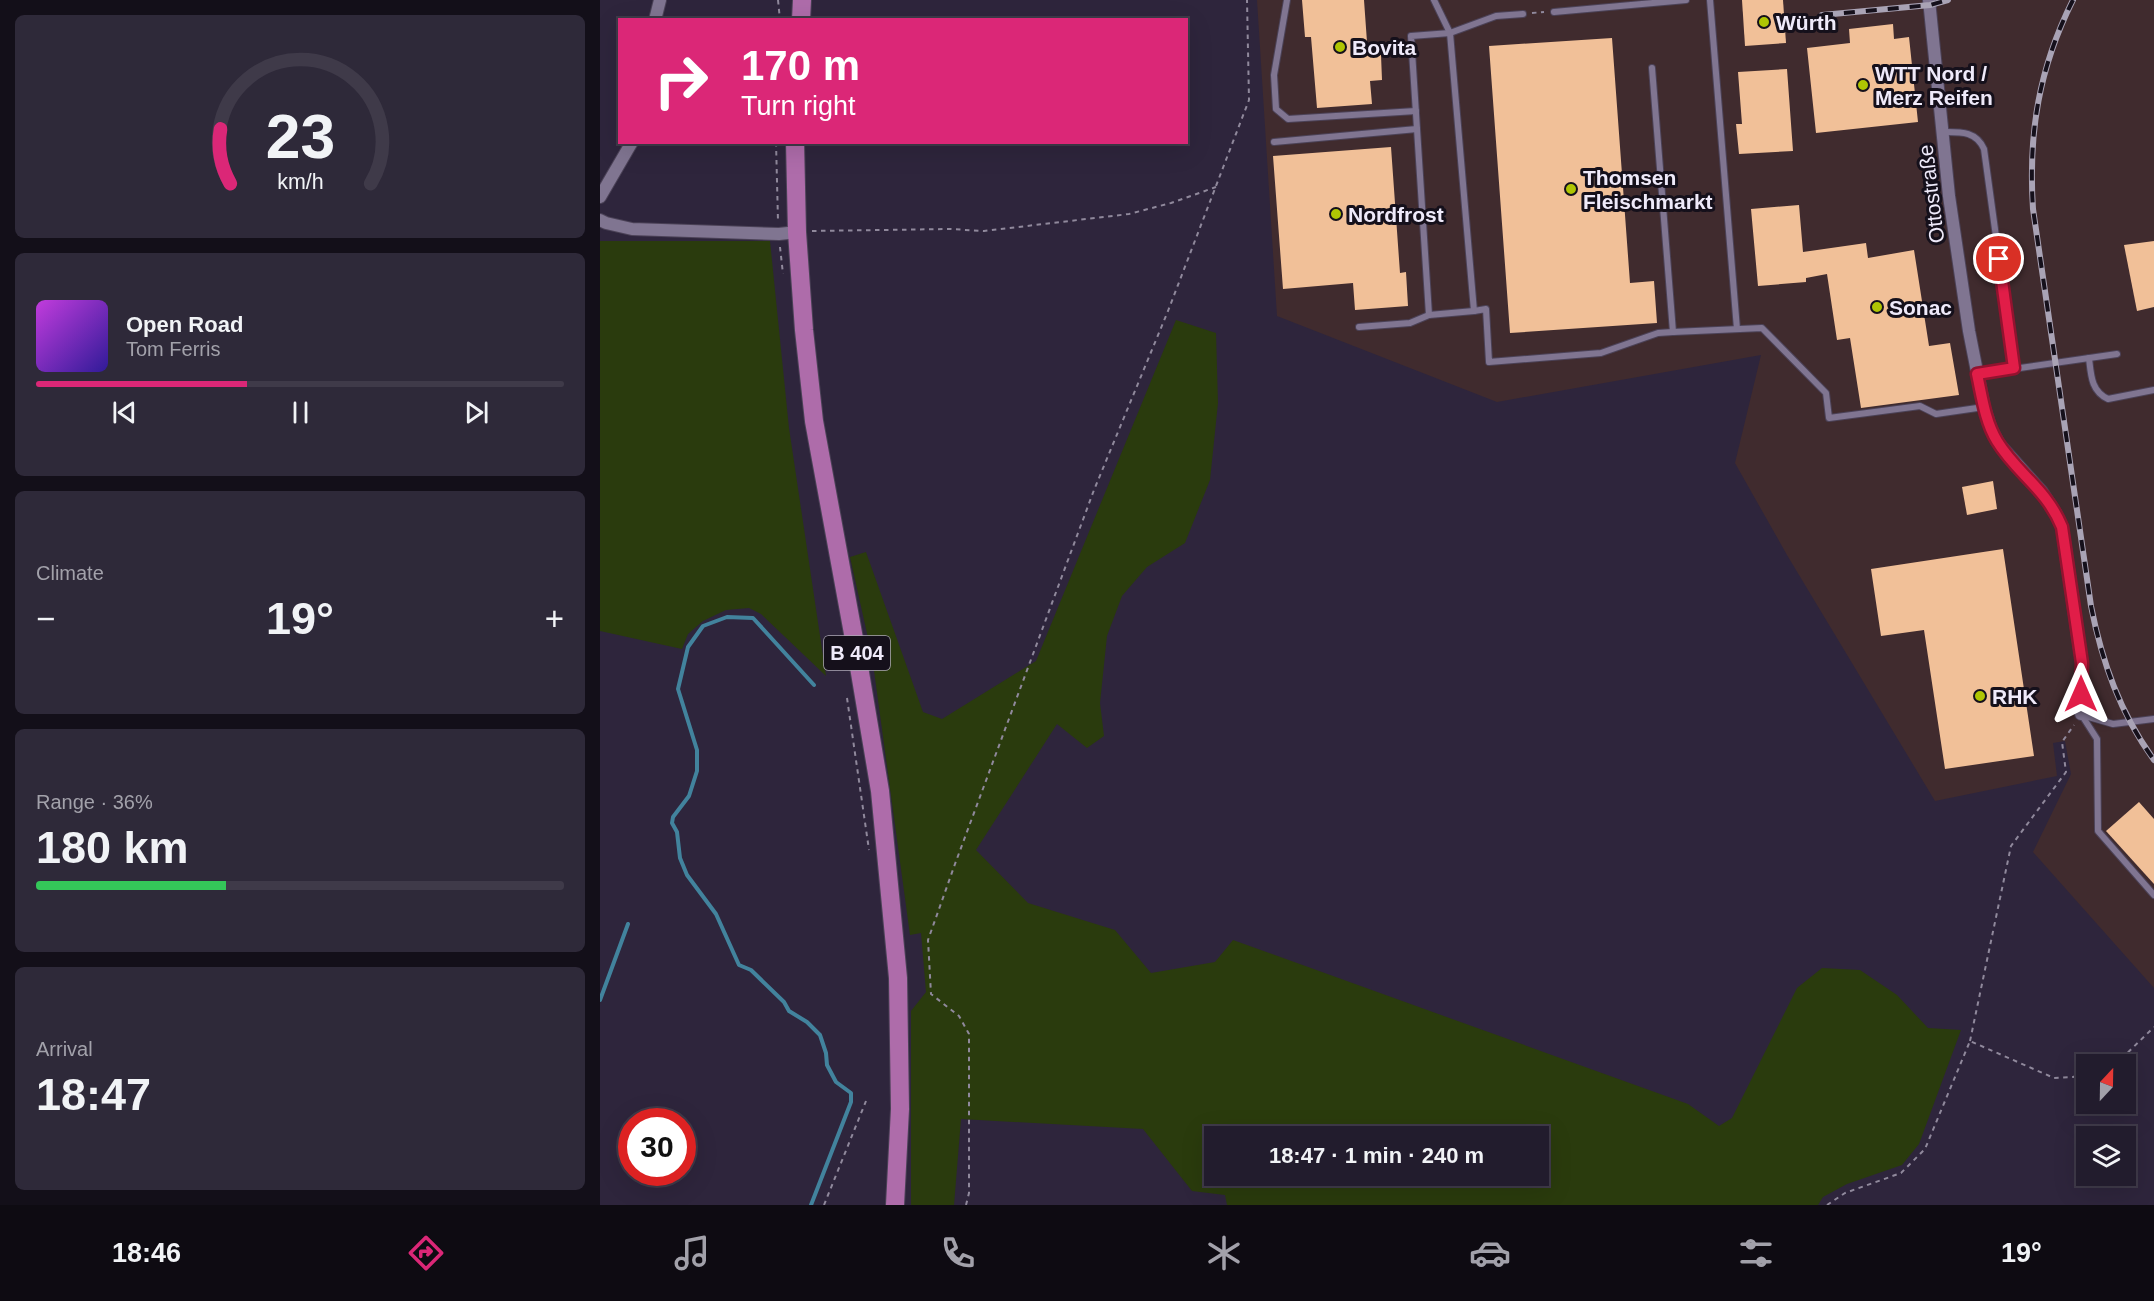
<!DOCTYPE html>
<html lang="en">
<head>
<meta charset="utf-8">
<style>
	body { margin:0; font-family:Arial,sans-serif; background:#2e2939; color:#f1f3f6; height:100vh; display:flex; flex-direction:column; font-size:22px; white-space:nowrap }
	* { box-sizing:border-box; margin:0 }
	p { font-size:20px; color:#a2a1aa }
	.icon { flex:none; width:33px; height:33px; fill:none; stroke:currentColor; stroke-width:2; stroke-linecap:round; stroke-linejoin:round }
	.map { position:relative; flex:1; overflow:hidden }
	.sheet { display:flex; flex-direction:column; gap:15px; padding:15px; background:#130f19; width:600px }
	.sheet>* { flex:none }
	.banner { position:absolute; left:18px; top:18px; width:570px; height:126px; border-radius:0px; box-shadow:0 6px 24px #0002,0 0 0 2px #3f3a49; background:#db2777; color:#fff; overflow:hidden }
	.needle { width:39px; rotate:22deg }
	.fabs { position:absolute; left:1476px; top:1054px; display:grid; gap:12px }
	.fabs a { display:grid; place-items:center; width:60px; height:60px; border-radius:0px; background:#221c2d; box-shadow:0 6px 24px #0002,0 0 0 2px #3f3a49; font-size:30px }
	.speed { position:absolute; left:18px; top:1108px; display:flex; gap:12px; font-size:30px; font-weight:700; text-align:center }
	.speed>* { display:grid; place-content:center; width:78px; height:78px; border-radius:50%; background:#221c2d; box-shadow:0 6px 24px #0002,0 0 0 2px #3f3a49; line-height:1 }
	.speed .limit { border:9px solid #d22; background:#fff; color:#111 }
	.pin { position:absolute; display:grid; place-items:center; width:51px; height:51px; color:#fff; margin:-26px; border:3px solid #fff; border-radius:50%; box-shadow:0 2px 6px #0007 }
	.me { position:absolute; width:66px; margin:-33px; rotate:0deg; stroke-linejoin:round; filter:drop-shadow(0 0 4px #0008) }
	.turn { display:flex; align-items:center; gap:21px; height:126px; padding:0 24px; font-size:27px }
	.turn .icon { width:78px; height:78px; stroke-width:2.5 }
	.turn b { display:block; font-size:42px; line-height:51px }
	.big { font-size:45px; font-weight:700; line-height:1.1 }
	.sheet .tile { flex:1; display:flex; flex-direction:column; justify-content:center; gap:9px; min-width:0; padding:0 21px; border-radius:9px; background:#2e2939 }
	.sheet .dial { align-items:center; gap:0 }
	.dial svg { height:156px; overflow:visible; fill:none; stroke:#3f3a49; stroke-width:7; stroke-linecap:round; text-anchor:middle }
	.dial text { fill:#f1f3f6; stroke:none }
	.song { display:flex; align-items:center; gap:18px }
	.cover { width:72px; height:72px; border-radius:9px; background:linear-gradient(135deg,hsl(290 70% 55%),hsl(250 70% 35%)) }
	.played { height:6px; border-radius:3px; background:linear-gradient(90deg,#db2777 40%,#3f3a49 40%) }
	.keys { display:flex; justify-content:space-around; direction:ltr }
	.heat { display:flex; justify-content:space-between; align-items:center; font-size:33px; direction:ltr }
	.charge { height:9px; border-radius:4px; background:linear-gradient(90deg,#34c759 36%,#3f3a49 0) }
	.trip { position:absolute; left:604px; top:1126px; width:345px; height:60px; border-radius:0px; background:#221c2d; box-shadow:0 6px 24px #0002,0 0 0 2px #3f3a49; font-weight:700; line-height:60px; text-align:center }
	.menu { display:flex; height:96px; justify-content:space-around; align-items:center; background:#0e0b12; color:#a2a1aa }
	.menu .icon { width:42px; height:42px }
	.menu .selected { color:#db2777 }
	.menu b { font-size:27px; color:#f1f3f6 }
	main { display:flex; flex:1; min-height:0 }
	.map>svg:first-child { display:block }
	.industrial { fill:#402b2e }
	.green { fill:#2a3b0d; fill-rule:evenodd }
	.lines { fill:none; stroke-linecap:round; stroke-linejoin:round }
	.stream { stroke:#42839d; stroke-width:4 }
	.building { fill:#f1c098 }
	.lane-casing { stroke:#4b4257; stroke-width:8 }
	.street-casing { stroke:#4b4257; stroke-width:14 }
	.primary-casing { stroke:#4b4257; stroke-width:20 }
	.path { stroke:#90899c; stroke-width:2; stroke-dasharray:4.5 4.5; stroke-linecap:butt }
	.lane { stroke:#807591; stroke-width:6 }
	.street { stroke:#807591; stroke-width:12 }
	.primary { stroke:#ae6caa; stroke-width:18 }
	.rail-casing { stroke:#a9a3b5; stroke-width:6 }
	.rail { stroke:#15101b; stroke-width:4; stroke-dasharray:11; stroke-linecap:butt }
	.route-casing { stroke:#92132f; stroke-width:15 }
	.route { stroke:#e11d48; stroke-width:10 }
	.poi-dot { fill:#afc503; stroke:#15101b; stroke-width:2 }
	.labels { text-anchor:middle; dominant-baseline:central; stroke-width:6; stroke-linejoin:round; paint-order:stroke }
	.shield { fill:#15101b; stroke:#aea9b7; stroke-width:1.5 }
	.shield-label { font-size:20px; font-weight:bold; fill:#efeafa }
	.poi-label { font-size:21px; font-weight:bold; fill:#efeafa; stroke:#15101b; text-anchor:start }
	.street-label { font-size:21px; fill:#efeafa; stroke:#15101b }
</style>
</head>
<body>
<main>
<section class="sheet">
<div class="tile dial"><svg viewBox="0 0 100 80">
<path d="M14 69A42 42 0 1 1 86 69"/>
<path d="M14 69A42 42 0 0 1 9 41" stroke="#db2777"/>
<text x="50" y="56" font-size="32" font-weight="700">23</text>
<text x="50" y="72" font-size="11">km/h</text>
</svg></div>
<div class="tile">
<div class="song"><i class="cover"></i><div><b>Open Road</b><p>Tom Ferris</p></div></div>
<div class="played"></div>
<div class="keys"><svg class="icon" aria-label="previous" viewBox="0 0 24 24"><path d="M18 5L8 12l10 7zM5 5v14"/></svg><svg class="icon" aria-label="pause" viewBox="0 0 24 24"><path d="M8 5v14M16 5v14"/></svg><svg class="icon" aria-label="next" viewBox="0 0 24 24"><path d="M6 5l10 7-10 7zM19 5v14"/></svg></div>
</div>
<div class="tile"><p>Climate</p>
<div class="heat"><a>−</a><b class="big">19°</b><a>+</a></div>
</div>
<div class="tile"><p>Range · 36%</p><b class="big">180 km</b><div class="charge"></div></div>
<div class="tile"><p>Arrival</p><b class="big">18:47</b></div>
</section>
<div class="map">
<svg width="1554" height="1205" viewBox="0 0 1554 1205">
	<rect width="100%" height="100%" fill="#2e253c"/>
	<!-- industrial -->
	<path class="industrial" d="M657,0H1554V988L1433,852L1471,774L1465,741L1453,743L1457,776L1335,801L1187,555L1135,463L1161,355L897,402L677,316Z"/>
	<!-- green -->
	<g class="green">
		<path d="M0,241H170L189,428L226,676L161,614L149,608L126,610L103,621L88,634L82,649L0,631Z"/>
		<path d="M576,320L616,333L618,403L610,480L585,543L547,567L522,596L507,636L500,703L504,736L487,748L457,724L376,850L428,903L515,930L551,973L615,962L633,940L1088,1104L1119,1126L1132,1118L1197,988L1222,968L1260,970L1297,995L1328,1028L1361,1030L1319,1144L1302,1165L1247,1184L1223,1197L1218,1205H627L625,1195L592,1191L543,1129L361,1119L354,1205H311V1011L326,992L321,933L310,935L272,656L250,557L266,552L323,712L342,719L436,661ZM615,1137H939V1176H615Z"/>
	</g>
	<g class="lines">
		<!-- stream -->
		<g class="stream">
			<path d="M0,1000L28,924"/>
			<path d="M211,1205L251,1102V1093L236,1082L227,1065L226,1053L220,1035L207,1022L189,1011L184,1002L151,970L139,965L116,914L87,875L80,858L77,832L72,823L73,817L89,796L97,771V750L78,689L88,647L103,626L127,617L153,618L214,685"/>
		</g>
	</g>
	<!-- building -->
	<g class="building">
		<path d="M702,0H764L768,56L781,55L782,80L770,81L772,104L717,108L711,37H705Z"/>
		<path d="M1142,0H1183L1186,43L1145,46Z"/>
		<path d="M1293,24L1294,39L1309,37L1318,122L1216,133L1207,48L1250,43L1249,29Z"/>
		<path d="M1012,38L1030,283L1054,281L1057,323L910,333L889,46Z"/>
		<path d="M1187,69L1193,151L1139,154L1136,124H1142L1138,72Z"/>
		<path d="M791,147L800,273L806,272L808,306L755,310L753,283L683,289L673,156Z"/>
		<path d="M1199,205L1203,252L1266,243L1268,258L1314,250L1329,346L1350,343L1359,395L1261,408L1250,338L1237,340L1227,274L1206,278V282L1158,286L1151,209Z"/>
		<path d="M1554,241V307L1537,311L1524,245Z"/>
		<path d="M1393,481L1397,509L1367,515L1362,487Z"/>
		<path d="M1403,549L1434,756L1345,769L1324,630L1281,636L1271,569Z"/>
		<path d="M1539,802L1554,819V884L1506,831Z"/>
	</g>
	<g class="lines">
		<defs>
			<g id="lane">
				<path d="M687,0L674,75L676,109L688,119L816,111"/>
				<path d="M834,0L850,33L874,311L886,309L889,362L1001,353L1058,333L1073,332L1052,68"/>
				<path d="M1110,0L1137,329"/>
				<path d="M954,12L1086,0"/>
				<path d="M1343,132C1361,132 1376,131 1384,149L1414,368"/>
				<path d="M674,142L817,129"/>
				<path d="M874,311L829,315L811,36L850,33L896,16L923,14"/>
				<path d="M759,327L810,323L829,315"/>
				<path d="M1073,332L1162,328L1226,393L1229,418L1320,406L1336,414L1384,407"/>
				<path d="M1489,358C1491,375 1491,391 1508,399L1554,390"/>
				<path d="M1378,374L1517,354"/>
				<path d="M1481,714L1497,739L1498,831L1554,895"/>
				<path d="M1482,715L1513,724L1554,719"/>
			</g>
			<g id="street">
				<path d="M1329,0L1349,196L1369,331L1384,407L1391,429L1399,444L1442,492L1456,514L1462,527L1482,664L1481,714"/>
				<path d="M55,20L60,0"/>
				<path d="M0,197L32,142"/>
				<path d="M0,220L6,223L32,229L179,234L197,232"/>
			</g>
			<g id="primary">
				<path d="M201,20L202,0"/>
				<path d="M195,142L197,232L204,330L214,421L257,655L280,791L298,978L300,1109L295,1205"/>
			</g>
		</defs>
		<!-- lane casing -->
		<use href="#lane" class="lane-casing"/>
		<!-- street casing -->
		<use href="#street" class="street-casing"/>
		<!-- primary casing -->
		<use href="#primary" class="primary-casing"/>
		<!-- path -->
		<g class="path">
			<path d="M178,0L180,20"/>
			<path d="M932,13L944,12"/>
			<path d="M176,142L178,221"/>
			<path d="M212,231L350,229L384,231L529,214L571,203L616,187"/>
			<path d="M180,247L183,274"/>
			<path d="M247,698L269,850"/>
			<path d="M1370,1041L1411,846L1466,772L1462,742L1474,725"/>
			<path d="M1515,1065L1554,1027"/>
			<path d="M224,1205L266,1101"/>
			<path d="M366,1205L369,1193V1034L359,1016L331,994L328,940L355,864L494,490L568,311L649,100L647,0"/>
			<path d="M1227,1205L1245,1193L1301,1173L1325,1149L1370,1041L1454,1078L1473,1077L1486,1073"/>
		</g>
		<!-- lane -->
		<use href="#lane" class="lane"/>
		<!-- street -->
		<use href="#street" class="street"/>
		<!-- primary -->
		<use href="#primary" class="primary"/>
		<defs>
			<g id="rail">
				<path d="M1473,0C1439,68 1428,133 1433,209L1491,606C1502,662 1520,713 1554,760"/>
				<path d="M1222,15L1330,5L1348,0"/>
			</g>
		</defs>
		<!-- rail casing -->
		<use href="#rail" class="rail-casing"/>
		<!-- rail -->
		<use href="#rail" class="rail"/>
	</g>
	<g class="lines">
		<defs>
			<path id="route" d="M1399,259L1414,368L1377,374C1382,397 1385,421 1397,441C1417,474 1446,488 1462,527L1482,663L1481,694"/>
		</defs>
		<!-- route casing -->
		<use href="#route" class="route-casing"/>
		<!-- route -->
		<use href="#route" class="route"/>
	</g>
	<!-- markers -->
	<g class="poi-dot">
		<circle cx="1164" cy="22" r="6"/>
		<circle cx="740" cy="47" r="6"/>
		<circle cx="1263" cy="85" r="6"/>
		<circle cx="971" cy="189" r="6"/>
		<circle cx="736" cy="214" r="6"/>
		<circle cx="1277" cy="307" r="6"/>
		<circle cx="1380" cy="696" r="6"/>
	</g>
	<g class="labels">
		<!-- shield labels -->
		<rect class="shield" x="224" y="636" width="66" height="34" rx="4.5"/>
		<g class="shield-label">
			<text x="257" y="653">B 404</text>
		</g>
		<!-- poi labels -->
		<g class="poi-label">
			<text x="1176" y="22">Würth</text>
			<text x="752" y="47">Bovita</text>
			<text x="1275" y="73">WTT Nord /<tspan x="1275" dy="24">Merz Reifen</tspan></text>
			<text x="983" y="177">Thomsen<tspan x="983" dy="24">Fleischmarkt</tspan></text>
			<text x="748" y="214">Nordfrost</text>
			<text x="1289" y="307">Sonac</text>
			<text x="1392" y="696">RHK</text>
		</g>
		<!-- street labels -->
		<g class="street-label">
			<text transform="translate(1331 194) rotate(-97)">Ottostraße</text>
		</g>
	</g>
</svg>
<div class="fabs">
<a><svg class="needle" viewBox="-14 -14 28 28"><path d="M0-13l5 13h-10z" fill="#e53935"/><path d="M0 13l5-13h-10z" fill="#a2a1aa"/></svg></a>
<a><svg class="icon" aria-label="layers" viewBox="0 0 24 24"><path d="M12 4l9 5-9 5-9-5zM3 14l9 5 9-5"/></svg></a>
</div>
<div class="speed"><div class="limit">30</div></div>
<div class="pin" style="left:1399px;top:259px;background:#d93025"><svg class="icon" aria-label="arrive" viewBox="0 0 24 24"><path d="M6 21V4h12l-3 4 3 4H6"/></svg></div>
<svg class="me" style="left:1481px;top:694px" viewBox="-20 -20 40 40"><path d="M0-17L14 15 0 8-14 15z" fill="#e11d48" stroke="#fff" stroke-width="4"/></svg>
<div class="trip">18:47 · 1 min · 240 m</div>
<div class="banner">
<div class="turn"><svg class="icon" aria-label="right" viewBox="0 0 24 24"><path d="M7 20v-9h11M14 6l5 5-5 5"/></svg><div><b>170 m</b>Turn right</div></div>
</div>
</div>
</main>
<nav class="menu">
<b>18:46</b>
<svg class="icon selected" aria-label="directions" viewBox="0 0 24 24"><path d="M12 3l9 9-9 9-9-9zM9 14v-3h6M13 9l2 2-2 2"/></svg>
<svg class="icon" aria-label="music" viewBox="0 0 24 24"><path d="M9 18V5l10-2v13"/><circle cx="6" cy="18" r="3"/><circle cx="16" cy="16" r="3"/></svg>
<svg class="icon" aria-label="phone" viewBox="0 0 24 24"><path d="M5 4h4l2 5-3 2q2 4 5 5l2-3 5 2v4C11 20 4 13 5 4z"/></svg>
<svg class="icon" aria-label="climate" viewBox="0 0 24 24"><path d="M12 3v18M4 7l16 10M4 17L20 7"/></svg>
<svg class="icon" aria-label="car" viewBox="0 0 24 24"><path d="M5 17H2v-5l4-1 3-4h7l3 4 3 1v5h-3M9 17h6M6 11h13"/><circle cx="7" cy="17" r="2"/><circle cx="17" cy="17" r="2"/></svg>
<svg class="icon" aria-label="filters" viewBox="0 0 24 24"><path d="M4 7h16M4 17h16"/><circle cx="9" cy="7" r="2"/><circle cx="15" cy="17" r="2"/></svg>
<b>19°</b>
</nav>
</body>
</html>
